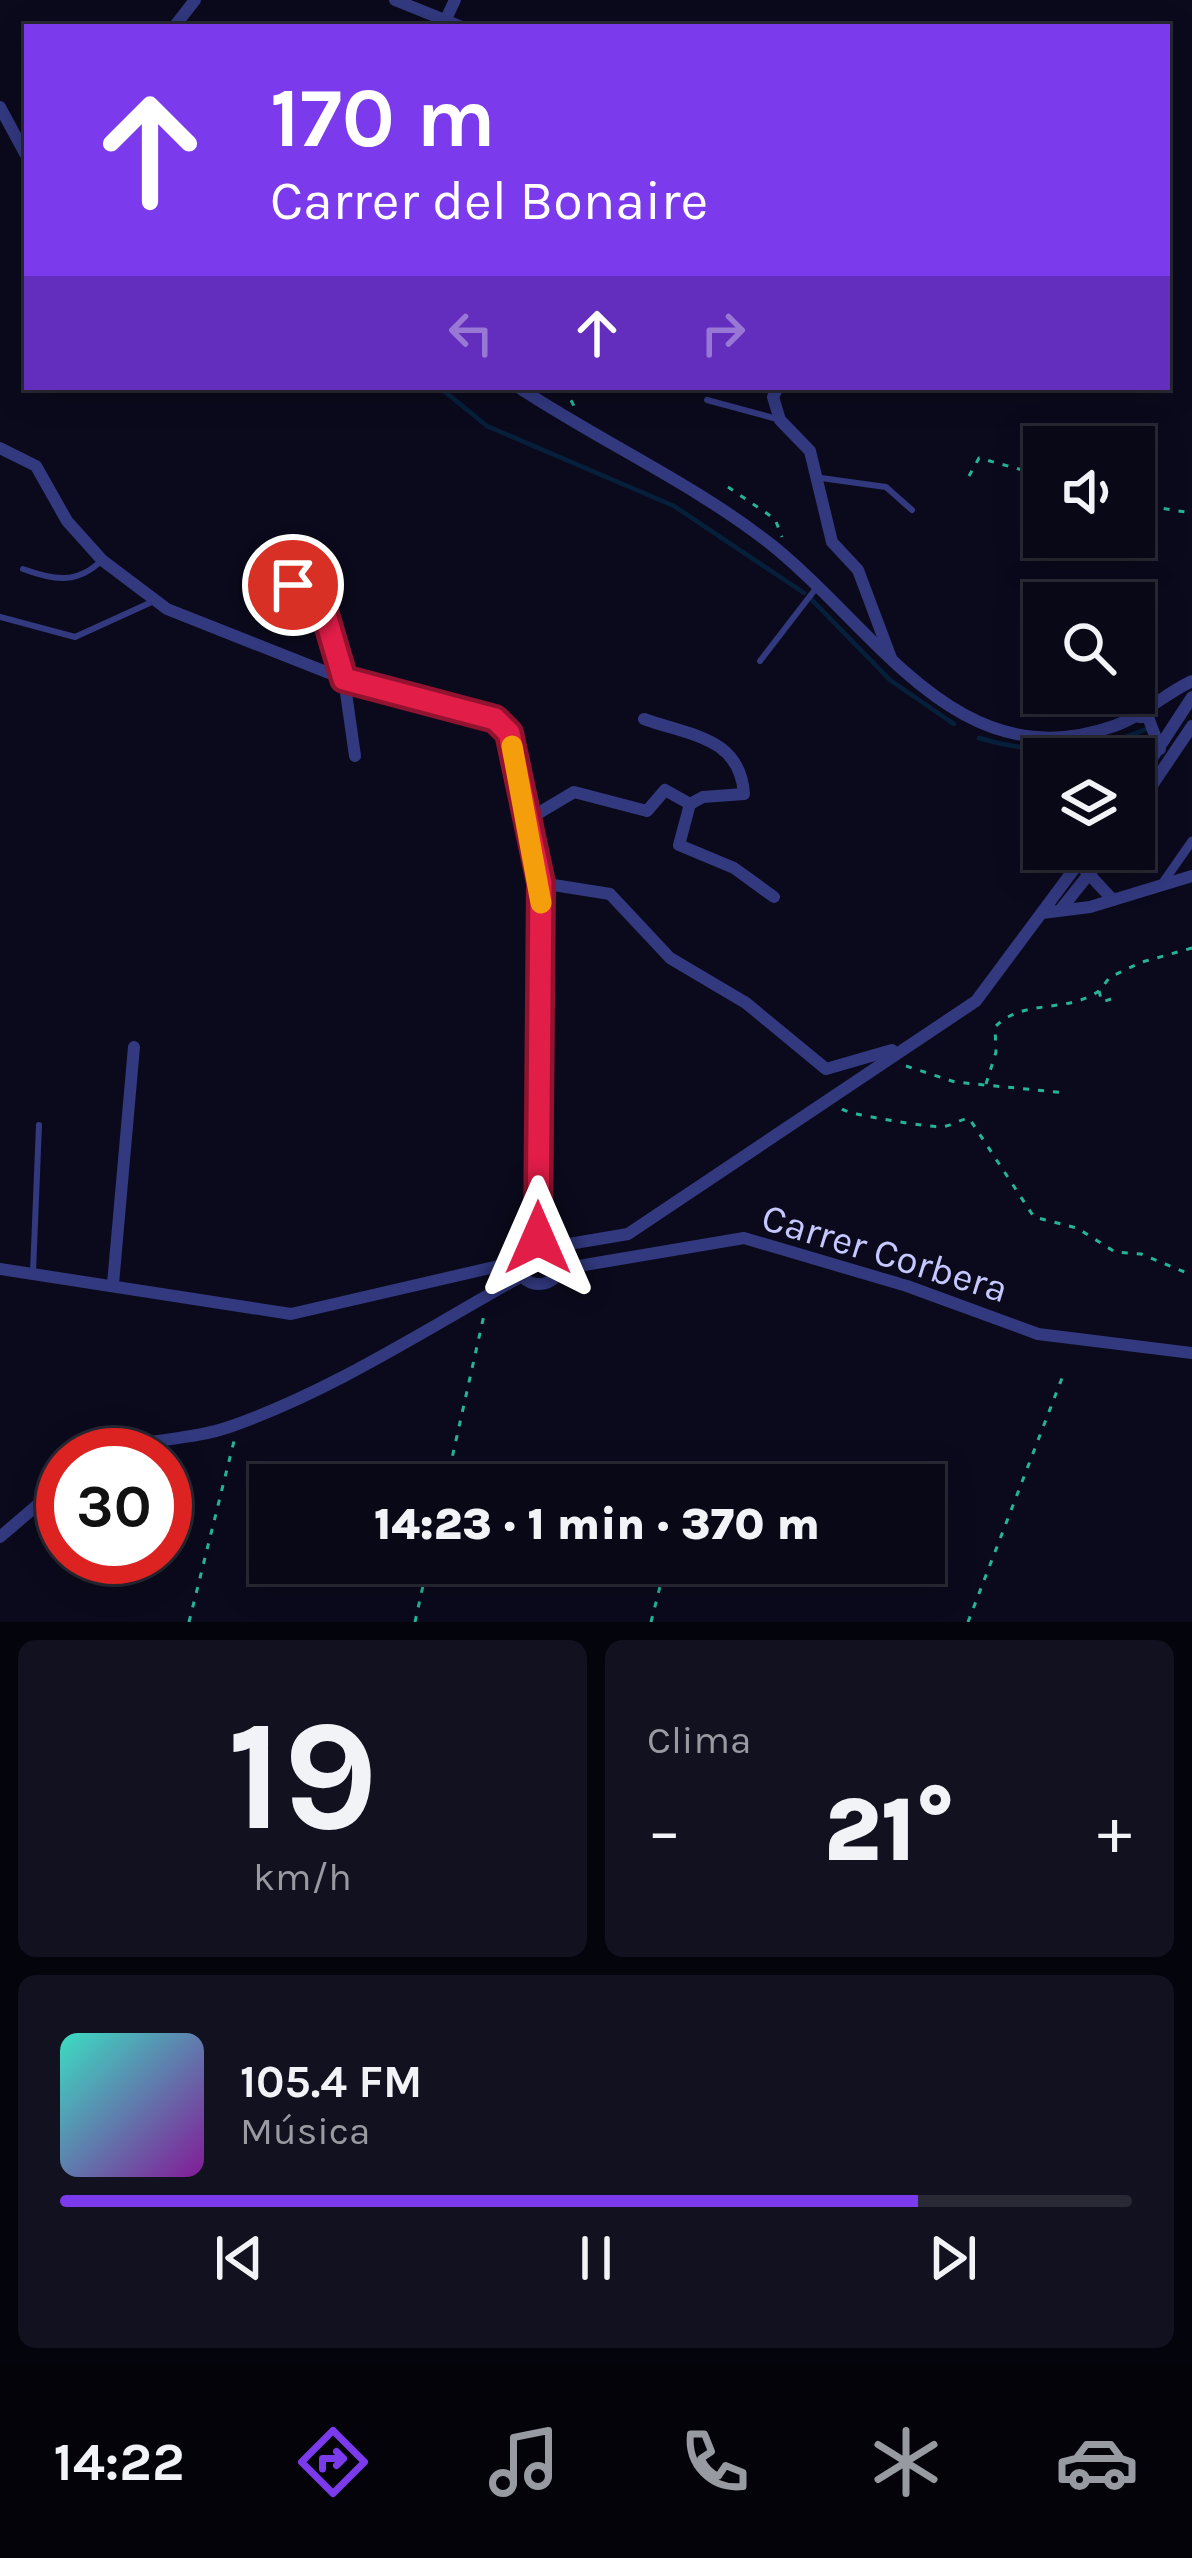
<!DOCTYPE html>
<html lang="es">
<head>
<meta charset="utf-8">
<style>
	body { margin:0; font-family:Karla,sans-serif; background:#11111f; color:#f1f3f6; height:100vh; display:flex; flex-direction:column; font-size:45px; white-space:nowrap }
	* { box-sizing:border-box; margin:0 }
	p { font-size:39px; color:#989aa1 }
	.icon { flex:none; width:66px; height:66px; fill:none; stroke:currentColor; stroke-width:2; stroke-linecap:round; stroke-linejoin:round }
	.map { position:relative; height:1622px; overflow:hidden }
	.drawer { display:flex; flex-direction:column; gap:18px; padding:18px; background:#04040c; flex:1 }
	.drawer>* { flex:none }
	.top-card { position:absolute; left:24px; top:24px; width:1146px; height:366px; border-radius:0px; box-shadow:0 6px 30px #0003,0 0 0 3px #292935; background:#7c3aed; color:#fff; overflow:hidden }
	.fabs { position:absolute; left:1023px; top:426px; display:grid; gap:24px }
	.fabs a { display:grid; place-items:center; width:132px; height:132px; border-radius:0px; background:#080816; box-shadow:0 6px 30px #0003,0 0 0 3px #292935; font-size:60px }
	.speed { position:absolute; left:36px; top:1428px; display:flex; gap:24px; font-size:60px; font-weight:700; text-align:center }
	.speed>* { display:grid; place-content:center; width:156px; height:156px; border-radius:50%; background:#080816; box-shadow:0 6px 30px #0003,0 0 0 3px #292935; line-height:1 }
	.speed .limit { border:18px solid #d22; background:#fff; color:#111 }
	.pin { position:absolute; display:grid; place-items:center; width:102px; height:102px; color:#fff; margin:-51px; border:6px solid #fff; border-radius:50%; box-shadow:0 3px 12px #0007 }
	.me { position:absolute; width:132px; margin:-66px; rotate:0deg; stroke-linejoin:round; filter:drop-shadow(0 0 9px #0008) }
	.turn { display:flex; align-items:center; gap:42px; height:252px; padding:0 48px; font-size:54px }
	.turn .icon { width:156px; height:156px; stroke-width:2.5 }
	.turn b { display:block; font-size:84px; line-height:102px }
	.lanes { display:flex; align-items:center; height:114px; padding:0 48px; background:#0003; justify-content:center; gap:60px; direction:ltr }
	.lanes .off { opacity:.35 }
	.big { font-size:90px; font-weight:800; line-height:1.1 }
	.drawer .card { flex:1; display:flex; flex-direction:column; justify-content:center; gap:18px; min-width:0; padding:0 42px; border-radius:18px; background:#11111f }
	.drawer .dial { align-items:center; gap:0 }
	.dial b { font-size:156px; line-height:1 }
	.song { display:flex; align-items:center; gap:36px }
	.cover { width:144px; height:144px; border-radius:18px; background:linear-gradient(135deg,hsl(170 70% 55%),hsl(290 70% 35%)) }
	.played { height:12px; border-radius:6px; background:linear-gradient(90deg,#7c3aed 80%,#292935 80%) }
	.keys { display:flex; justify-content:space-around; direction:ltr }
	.heat { display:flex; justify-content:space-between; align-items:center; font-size:66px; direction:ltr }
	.drawer .tiles { flex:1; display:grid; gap:18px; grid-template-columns:1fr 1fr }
	.card:last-child { grid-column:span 2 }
	.trip { position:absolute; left:249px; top:1464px; width:696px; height:120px; border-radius:0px; background:#080816; box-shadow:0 6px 30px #0003,0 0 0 3px #292935; font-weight:800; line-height:120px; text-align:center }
	.tab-bar { display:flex; height:192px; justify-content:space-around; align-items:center; background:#030309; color:#989aa1 }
	.tab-bar .icon { width:84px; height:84px }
	.tab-bar .on { color:#7c3aed }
	.tab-bar b { font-size:54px; color:#f1f3f6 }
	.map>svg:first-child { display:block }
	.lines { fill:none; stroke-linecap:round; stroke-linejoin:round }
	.stream { stroke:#06203b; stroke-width:4.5 }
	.path { stroke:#25b499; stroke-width:3; stroke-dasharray:6 9; stroke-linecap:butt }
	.service { stroke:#32397f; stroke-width:6 }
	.pedestrian { stroke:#32397f; stroke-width:9 }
	.minor { stroke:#32397f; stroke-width:12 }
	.route-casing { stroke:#92132f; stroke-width:30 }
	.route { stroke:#e11d48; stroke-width:21 }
	.slow { stroke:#f59e0b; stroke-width:21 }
	.labels { text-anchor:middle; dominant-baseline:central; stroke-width:12; stroke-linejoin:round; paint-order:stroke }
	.street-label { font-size:39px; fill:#c6c7ff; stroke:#0b0a1d }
</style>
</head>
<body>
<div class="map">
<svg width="1192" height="1622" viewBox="0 0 1192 1622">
	<rect width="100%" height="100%" fill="#0b0a1d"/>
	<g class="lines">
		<!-- stream -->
		<g class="stream">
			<path d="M439,387L487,426L674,506L804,593"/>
			<path d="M812,600L890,680L954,724"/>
			<path d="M979,738C1038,756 1092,752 1149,728"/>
		</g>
		<!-- path -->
		<g class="path">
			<path d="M564,387L574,406"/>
			<path d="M969,476L979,458L1044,476"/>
			<path d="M728,487L775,519L782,537"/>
			<path d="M1134,504L1192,513"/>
			<path d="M1111,999L1102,1002L1099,991L1110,977L1142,962L1192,948"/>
			<path d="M906,1066L955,1082L1066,1093"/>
			<path d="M986,1084L996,1052L995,1027C1023,998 1066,1014 1099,991"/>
			<path d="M842,1109C849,1115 929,1127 941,1127C951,1126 959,1120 969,1118L1034,1217L1077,1228L1115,1252L1141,1254L1192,1275"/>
			<path d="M446,1485L484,1315"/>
			<path d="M189,1622L235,1437"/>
			<path d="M415,1622L428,1563"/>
			<path d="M651,1622L666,1563"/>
			<path d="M968,1622L1062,1378"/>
		</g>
		<!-- service -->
		<g class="service">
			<path d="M707,400L777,419"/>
			<path d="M821,478L886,487L912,510"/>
			<path d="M23,569C53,580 77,585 102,560"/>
			<path d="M0,617L75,637L154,601"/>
			<path d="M760,661L817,587"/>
			<path d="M33,1272L39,1125"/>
		</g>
		<!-- pedestrian -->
		<path class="pedestrian" d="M1162,884L1192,841"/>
		<!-- minor -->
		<g class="minor">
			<path d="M395,0L462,27"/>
			<path d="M446,19L455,0"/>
			<path d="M174,27L195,0"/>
			<path d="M0,107L27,157"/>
			<path d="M518,387C601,442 695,484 773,546C876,628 958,781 1114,726C1143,716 1164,694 1192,681"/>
			<path d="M778,387L773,397L780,420L810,451L832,542L858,570L891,658"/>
			<path d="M0,448L36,466L67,521L102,560L167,609L344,679L495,719L509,733L541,883L538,1238"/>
			<path d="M264,566L322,604L344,679L355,756"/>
			<path d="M1139,717H1148L1160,749"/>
			<path d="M1134,786L1192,697"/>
			<path d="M690,804L679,845L734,868L774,897"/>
			<path d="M1134,812L1192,726"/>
			<path d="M527,820L574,792L647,811L665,790L690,804L703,797L744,794C740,737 691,736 644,719"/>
			<path d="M1085,870L1113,900"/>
			<path d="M541,883L610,894L670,958L746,1003L826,1069L892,1050"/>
			<path d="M1061,909L1109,849"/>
			<path d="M1042,913L1090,907L1192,876"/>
			<circle cx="539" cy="1261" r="23"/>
			<path d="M557,1246L628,1234L976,1001L1089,849"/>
			<path d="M0,1269L291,1314L516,1262"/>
			<path d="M561,1269L744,1238L907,1286L1038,1334L1192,1353"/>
			<path d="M113,1284L134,1047"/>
			<path d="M96,1455C140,1438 187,1442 232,1426C334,1390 428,1328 522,1276"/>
			<path d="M0,1537L63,1483"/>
		</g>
	</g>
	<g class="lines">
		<defs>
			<path id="route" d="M293,585L322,604L344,679L495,719L509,733L541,883L538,1238"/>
		</defs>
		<!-- route casing -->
		<use href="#route" class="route-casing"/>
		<!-- route -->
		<use href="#route" class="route"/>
		<!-- slow -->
		<path class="slow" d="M512,746L541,903"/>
	</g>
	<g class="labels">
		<!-- street labels -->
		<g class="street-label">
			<text transform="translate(885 1253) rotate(17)">Carrer Corbera</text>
		</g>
	</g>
</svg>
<div class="fabs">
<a><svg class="icon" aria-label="sound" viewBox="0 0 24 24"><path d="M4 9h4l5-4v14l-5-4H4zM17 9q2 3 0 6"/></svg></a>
<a><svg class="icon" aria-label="search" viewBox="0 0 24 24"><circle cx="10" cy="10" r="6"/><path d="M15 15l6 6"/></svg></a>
<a><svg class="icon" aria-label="layers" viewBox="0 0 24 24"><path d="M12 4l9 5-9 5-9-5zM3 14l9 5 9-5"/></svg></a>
</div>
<div class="speed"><div class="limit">30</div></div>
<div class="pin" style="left:293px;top:585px;background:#d93025"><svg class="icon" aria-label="arrive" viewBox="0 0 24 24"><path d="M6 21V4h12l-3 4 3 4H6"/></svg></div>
<svg class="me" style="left:538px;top:1238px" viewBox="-20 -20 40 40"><path d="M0-17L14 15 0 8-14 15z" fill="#e11d48" stroke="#fff" stroke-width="4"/></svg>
<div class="trip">14:23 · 1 min · 370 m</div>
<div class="top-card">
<div class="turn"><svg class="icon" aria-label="ahead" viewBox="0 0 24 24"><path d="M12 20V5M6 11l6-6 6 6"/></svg><div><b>170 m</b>Carrer del Bonaire</div></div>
<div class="lanes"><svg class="icon off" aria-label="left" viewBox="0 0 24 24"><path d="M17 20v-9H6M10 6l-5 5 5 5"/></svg><svg class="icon" aria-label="ahead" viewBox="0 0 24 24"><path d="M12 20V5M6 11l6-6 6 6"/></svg><svg class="icon off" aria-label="right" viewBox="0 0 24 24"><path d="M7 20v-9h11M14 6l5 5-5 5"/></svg></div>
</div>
</div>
<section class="drawer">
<div class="tiles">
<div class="card dial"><b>19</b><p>km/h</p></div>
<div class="card"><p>Clima</p>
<div class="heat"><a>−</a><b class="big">21°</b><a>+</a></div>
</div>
<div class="card">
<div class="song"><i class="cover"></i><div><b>105.4 FM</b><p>Música</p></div></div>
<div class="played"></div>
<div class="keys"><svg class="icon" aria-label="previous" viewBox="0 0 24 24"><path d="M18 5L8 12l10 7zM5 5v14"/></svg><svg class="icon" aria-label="pause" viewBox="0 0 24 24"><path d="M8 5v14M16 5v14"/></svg><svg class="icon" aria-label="next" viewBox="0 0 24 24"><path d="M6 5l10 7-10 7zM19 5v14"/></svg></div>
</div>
</div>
</section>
<nav class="tab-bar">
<b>14:22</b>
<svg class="icon on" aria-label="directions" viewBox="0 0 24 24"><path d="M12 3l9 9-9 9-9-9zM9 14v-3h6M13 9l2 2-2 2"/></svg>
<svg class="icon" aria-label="music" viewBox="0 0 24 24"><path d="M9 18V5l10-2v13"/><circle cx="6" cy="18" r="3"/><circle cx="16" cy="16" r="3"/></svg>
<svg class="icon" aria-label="phone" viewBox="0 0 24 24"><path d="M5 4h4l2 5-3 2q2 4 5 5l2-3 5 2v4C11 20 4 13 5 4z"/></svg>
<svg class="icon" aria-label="climate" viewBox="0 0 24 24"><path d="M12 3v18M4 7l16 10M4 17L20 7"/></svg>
<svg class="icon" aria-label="car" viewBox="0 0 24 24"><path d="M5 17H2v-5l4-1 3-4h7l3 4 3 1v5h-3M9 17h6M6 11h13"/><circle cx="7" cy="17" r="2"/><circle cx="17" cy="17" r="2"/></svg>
</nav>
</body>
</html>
